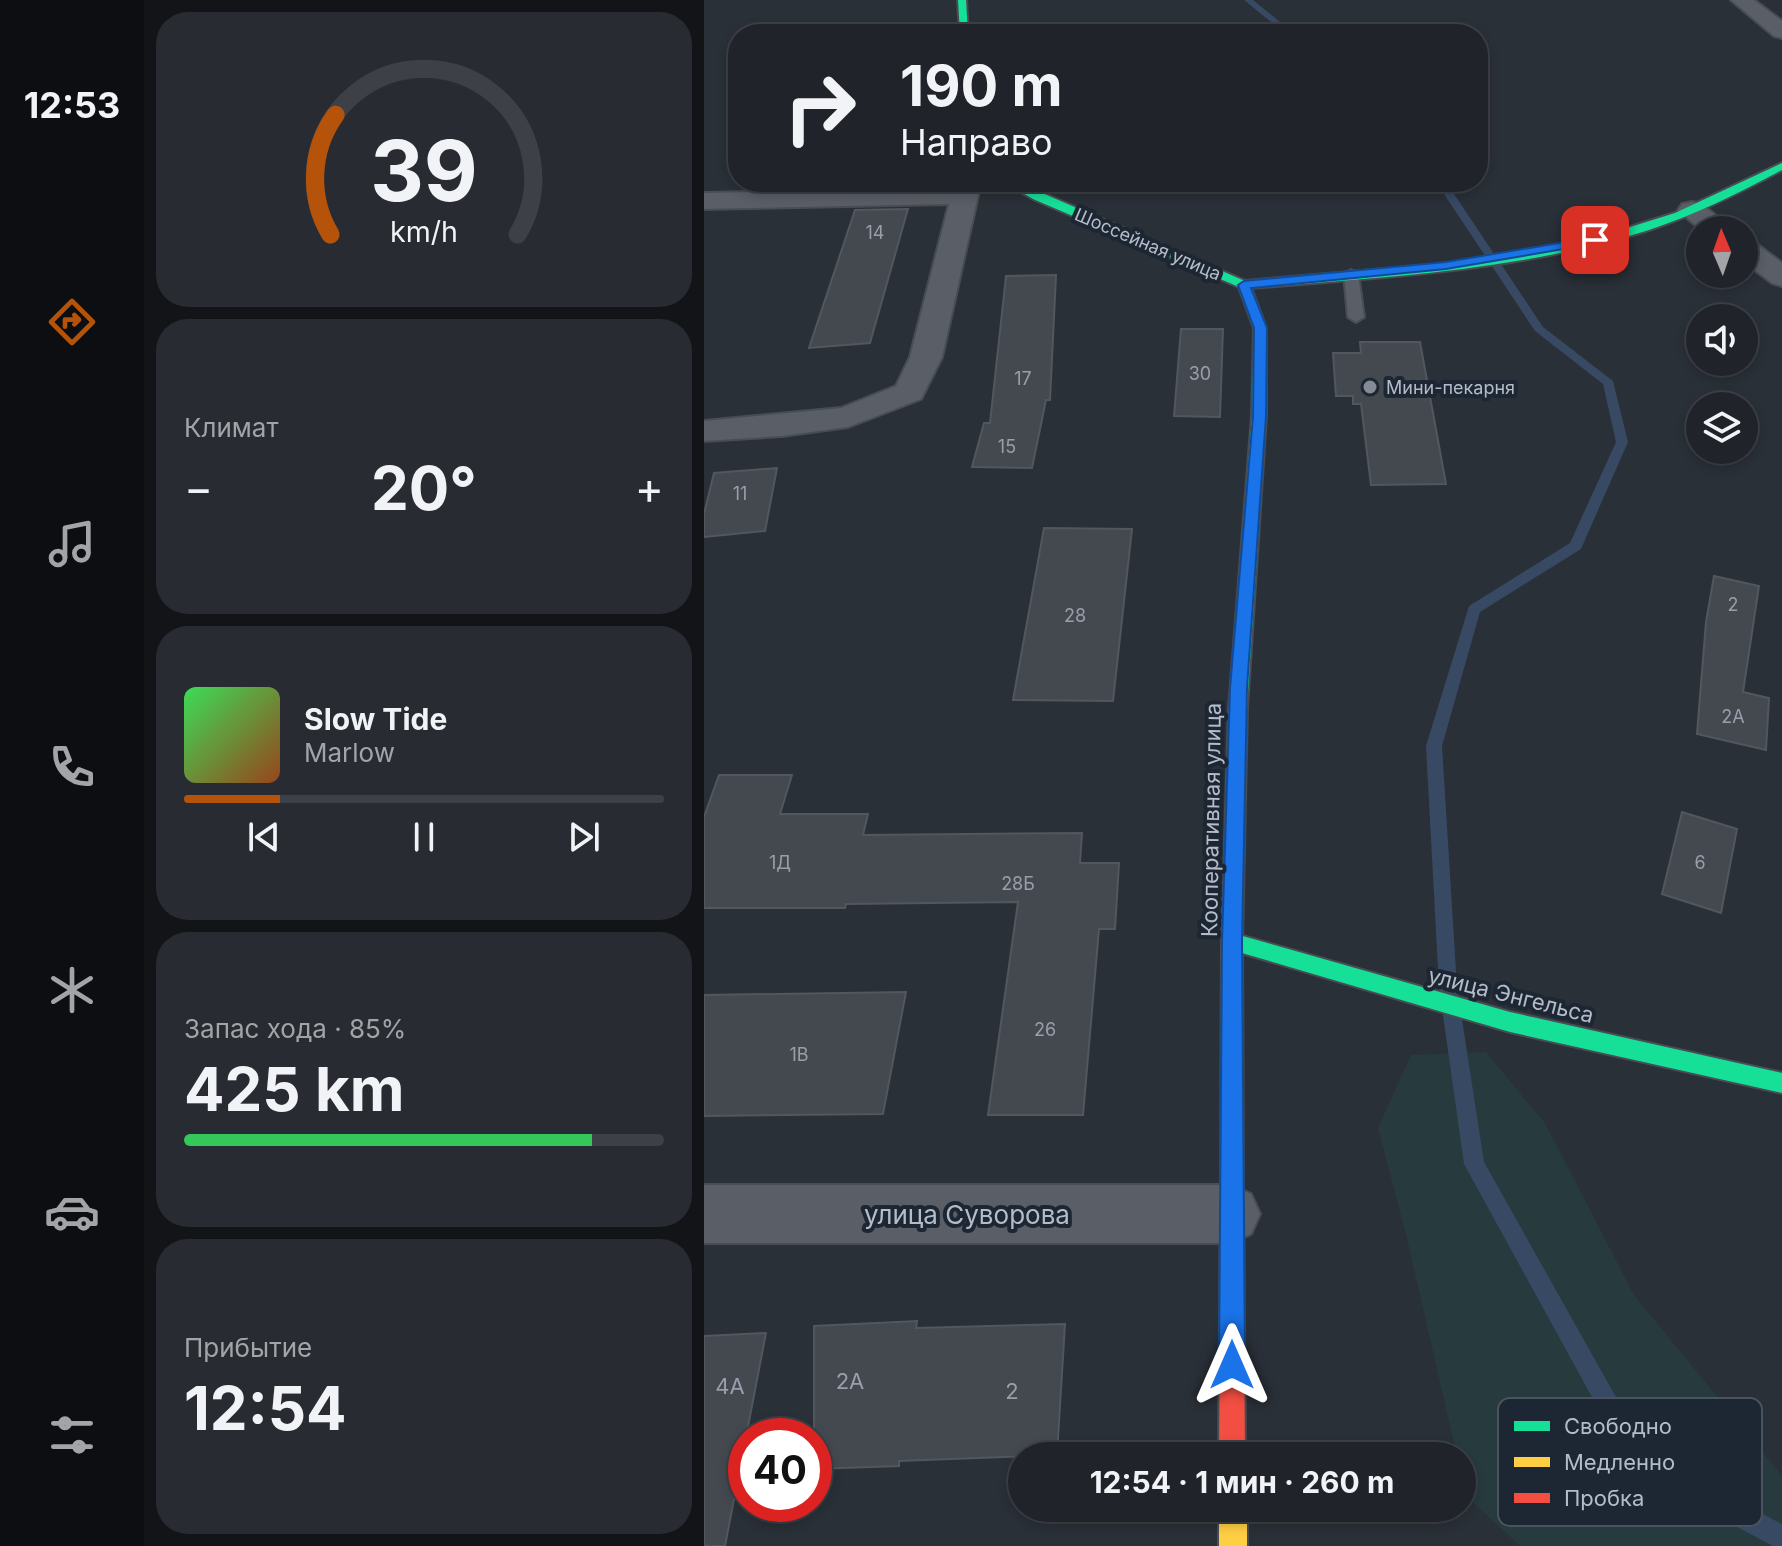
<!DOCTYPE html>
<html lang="ru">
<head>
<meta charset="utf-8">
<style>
	body { margin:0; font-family:Inter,sans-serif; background:#282c32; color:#f1f3f6; height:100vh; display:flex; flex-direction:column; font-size:30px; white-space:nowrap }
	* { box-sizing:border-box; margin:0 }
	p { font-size:26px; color:#a2a4a8 }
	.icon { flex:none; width:44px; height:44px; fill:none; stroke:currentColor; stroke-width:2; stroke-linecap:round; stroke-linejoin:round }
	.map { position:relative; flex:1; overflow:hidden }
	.side { display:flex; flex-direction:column; gap:12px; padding:12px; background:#121417; width:560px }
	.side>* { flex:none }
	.hud { position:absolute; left:24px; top:24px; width:760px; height:168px; border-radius:32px; box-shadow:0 4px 12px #0003,0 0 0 2px #3d4147; background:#20242a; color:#f1f3f6; overflow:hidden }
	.needle { width:52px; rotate:358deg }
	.controls { position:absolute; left:982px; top:216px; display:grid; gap:16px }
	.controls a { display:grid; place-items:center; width:72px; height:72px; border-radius:50%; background:#20242a; box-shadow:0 4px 12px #0003,0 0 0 2px #3d4147; font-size:40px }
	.speed { position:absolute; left:24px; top:1418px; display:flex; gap:16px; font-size:40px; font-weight:700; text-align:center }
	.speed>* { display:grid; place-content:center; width:104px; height:104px; border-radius:50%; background:#20242a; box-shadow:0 4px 12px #0003,0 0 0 2px #3d4147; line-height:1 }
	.speed .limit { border:12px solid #d22; background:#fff; color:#111 }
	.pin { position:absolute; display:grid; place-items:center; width:68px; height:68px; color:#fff; margin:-34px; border-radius:16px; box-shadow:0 4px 12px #0006 }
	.me { position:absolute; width:88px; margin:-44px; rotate:0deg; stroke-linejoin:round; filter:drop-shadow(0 0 6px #0008) }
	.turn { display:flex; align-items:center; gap:28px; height:168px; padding:0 40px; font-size:36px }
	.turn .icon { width:104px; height:104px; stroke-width:2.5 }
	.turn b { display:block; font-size:56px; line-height:68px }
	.big { font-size:60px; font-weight:700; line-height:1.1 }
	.side .card { flex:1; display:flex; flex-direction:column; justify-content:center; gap:12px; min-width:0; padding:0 28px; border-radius:32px; background:#282c32 }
	.side .dial { align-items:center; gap:0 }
	.dial svg { height:208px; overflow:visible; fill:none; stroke:#3d4147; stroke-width:7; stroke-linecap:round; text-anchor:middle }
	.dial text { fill:#f1f3f6; stroke:none }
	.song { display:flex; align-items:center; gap:24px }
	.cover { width:96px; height:96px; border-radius:12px; background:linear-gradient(135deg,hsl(130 70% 55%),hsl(20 70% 35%)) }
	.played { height:8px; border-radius:4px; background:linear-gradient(90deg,#b45309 20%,#3d4147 20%) }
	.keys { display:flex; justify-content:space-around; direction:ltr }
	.heat { display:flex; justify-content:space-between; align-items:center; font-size:44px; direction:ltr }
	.charge { height:12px; border-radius:6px; background:linear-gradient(90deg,#34c759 85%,#3d4147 0) }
	.trip { position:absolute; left:304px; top:1442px; width:468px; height:80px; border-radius:40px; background:#20242a; box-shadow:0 4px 12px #0003,0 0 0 2px #3d4147; font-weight:700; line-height:80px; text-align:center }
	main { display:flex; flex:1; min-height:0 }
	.menu { display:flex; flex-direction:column; width:144px; justify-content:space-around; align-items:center; background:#0d0e11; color:#a2a4a8 }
	.menu .icon { width:56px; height:56px }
	.menu .current { color:#b45309 }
	.menu b { font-size:36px; color:#f1f3f6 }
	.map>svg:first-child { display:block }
	.green { fill:#273a3e }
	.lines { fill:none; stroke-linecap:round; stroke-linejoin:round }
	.stream { fill:#384963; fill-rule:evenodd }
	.building { fill:#444950; stroke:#52575f; stroke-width:2 }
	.lane-casing { stroke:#484c53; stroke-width:4 }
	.street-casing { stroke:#484c53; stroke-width:4 }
	.fast-casing { stroke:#484c53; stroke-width:4 }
	.slow-casing { stroke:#484c53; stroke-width:4 }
	.jam-casing { stroke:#484c53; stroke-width:4 }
	.lane { fill:#5a5e66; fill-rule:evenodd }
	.street { fill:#5a5e66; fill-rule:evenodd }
	.fast { fill:#16e098; fill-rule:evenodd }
	.slow { fill:#ffcf43; fill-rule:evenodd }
	.jam { fill:#f24e42; fill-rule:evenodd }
	.route { fill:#1a73e8; stroke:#114b97; stroke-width:2 }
	.poi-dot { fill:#848b96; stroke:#1d2633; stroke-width:3 }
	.labels { text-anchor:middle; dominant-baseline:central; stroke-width:8; stroke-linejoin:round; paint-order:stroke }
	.number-label { font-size:18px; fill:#989fab }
	.far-street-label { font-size:18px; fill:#b4bcc9; stroke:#1d2633 }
	.far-poi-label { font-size:18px; fill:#b4bcc9; stroke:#1d2633; text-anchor:start }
	.street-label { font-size:22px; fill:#b4bcc9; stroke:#1d2633 }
	.near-number-label { font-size:22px; fill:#989fab }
	.near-street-label { font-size:26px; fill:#b4bcc9; stroke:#1d2633 }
	.key { fill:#1d2633; stroke:#4a5360; stroke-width:2 }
	.key-label { font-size:22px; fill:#b4bcc9 }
</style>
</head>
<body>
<main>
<nav class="menu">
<b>12:53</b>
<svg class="icon current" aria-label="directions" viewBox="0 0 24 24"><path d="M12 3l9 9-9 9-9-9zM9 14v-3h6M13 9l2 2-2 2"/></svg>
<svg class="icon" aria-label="music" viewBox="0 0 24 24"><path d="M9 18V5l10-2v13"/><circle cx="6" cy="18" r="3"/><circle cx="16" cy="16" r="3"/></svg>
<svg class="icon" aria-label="phone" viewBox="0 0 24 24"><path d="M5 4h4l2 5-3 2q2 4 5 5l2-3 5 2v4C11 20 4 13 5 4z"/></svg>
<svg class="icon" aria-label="climate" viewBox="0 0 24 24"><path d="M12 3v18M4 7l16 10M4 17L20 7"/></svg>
<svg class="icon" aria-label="car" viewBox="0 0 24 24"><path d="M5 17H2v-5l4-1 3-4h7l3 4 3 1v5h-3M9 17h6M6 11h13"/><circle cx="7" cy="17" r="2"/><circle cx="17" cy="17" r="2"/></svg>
<svg class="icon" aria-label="filters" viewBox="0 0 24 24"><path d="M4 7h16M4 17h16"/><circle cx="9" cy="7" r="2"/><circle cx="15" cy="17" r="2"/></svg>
</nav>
<section class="side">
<div class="card dial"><svg viewBox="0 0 100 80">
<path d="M14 69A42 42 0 1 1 86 69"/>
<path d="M14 69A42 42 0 0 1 16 23" stroke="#b45309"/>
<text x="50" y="56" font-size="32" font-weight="700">39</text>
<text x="50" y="72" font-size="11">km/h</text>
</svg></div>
<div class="card"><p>Климат</p>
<div class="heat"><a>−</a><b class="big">20°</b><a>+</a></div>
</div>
<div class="card">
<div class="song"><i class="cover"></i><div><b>Slow Tide</b><p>Marlow</p></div></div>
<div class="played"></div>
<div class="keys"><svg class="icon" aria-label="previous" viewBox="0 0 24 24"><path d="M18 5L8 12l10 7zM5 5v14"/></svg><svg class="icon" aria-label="pause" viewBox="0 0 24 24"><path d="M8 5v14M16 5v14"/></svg><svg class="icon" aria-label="next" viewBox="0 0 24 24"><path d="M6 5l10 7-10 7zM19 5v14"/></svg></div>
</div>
<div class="card"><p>Запас хода · 85%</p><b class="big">425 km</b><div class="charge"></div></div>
<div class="card"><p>Прибытие</p><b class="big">12:54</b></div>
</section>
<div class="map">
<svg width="1078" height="1546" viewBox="0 0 1078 1546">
	<rect width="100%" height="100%" fill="#2a3038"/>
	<!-- green -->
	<path class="green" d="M782,1052L841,1123L930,1295L1078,1476V1546H816L762,1496L758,1456H753L702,1234L674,1128L707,1055Z"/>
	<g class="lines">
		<!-- stream -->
		<g class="stream">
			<path d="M540,0H549L591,34H582Z"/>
			<path d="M732,182H742L839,327L909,381L924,442L877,549L776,612L738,746L753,987L780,1162L945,1456L1078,1524V1546H1069L929,1472L760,1164L735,987L722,746L765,606L866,543L912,442L899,384L831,331Z"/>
		</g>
	</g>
	<!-- building -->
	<g class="building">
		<path d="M204,209L166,343L105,348L151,210Z"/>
		<path d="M352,275L346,400H342L328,468L268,467L280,423H286L302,276Z"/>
		<path d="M477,329H519L516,417L470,416Z"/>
		<path d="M656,342H716L742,484L667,485L657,404H649V396H632L629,353H657Z"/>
		<path d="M73,468L61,531L0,537V514L10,473Z"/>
		<path d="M340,528L428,529L409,701L309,700Z"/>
		<path d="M1010,576L1055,586L1039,692L1065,698L1062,750L993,734L1002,622Z"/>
		<path d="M15,775H88L76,814H164L159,835L378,833L376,863H415L411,929H395L379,1115H284L314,902L142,904L141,908H0V817Z"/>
		<path d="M978,812L1033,829L1017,913L958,894Z"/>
		<path d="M202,992L179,1114L0,1116V995Z"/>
		<path d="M213,1321L212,1328L361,1324L353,1455L195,1461V1466L110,1469V1326Z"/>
		<path d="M62,1333L21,1546H0V1336Z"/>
	</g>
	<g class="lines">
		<defs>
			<path id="lane" d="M647,270L654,274L660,317L652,322L644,317L640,274Z"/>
			<g id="street">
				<path d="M1027,0H1050L1078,21V38L1070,36Z"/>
				<path d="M251,182H277L238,357L217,399L144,427L78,436L0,441V421L137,408L192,386L206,357L245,204L0,209V193L249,188Z"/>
				<path d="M988,202L998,204L1029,230H997L974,210L978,204Z"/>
				<path d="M1040,240L1050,242L1078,263V286L1068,283L1040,262Z"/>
				<path d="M0,1185H527L547,1194L556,1214L547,1234L527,1243H0Z"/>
			</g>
			<g id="fast">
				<path d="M254,0H262L264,34H256Z"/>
				<path d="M1078,163V170C1035,193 991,215 945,230C816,271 681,277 547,288L562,328V416L543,708L534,714L525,708L548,416L550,328L535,287L329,199L300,182H313L541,281L741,264L888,239L971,213Z"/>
				<path d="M528,933L806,1012L1078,1073V1093L806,1032L521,948L518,942L521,936Z"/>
			</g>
			<g id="slow">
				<path d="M534,702L543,708L538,942L539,1175L536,1183L528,1186L520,1183L517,1175L518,942L525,708Z"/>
				<rect x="515" y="1508" width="28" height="38"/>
			</g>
			<path id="jam" d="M528,1164L536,1167L539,1175L541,1456H515L517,1175L520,1167Z"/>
		</defs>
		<!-- lane casing -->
		<use href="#lane" class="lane-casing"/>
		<!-- street casing -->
		<use href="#street" class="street-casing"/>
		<!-- fast casing -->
		<use href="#fast" class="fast-casing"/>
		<!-- slow casing -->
		<use href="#slow" class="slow-casing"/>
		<!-- jam casing -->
		<use href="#jam" class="jam-casing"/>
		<!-- lane -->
		<use href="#lane" class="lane"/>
		<!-- street -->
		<use href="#street" class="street"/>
		<!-- fast -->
		<use href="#fast" class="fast"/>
		<!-- slow -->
		<use href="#slow" class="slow"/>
		<!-- jam -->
		<use href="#jam" class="jam"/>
	</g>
	<!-- route -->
	<path class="route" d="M891,237L895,238V243L742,269L547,288L563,328L562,416L543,688L538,942L541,1365L537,1374L528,1378L519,1374L515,1365L518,942L526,688L549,416L550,328L534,285L540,281L742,262Z"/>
	<!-- markers -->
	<circle class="poi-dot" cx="666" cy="387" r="8"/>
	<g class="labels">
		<!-- number labels -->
		<g class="number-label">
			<text x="171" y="232">14</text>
			<text x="496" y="373">30</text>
			<text x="319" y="378">17</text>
			<text x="303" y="446">15</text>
			<text x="36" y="493">11</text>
			<text x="1029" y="604">2</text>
			<text x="371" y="615">28</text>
			<text x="1029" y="716">2А</text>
			<text x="76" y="862">1Д</text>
			<text x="996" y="862">6</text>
			<text x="314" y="883">28Б</text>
			<text x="341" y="1029">26</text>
			<text x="95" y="1054">1В</text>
		</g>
		<!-- far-street labels -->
		<g class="far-street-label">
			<text transform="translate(444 244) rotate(23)">Шоссейная улица</text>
		</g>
		<!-- far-poi labels -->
		<g class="far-poi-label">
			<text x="682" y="387">Мини-пекарня</text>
		</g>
		<!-- street labels -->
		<g class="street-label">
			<text transform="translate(507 820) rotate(-89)">Кооперативная улица</text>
			<text transform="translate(807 995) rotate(14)">улица Энгельса</text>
		</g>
		<!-- near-number labels -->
		<g class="near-number-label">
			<text x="146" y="1381">2А</text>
			<text x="26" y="1386">4А</text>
			<text x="308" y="1391">2</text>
		</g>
		<!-- near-street labels -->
		<g class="near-street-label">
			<text x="263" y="1214">улица Суворова</text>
		</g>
	</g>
	<!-- legend -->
	<rect x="794" y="1398" width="264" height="128" rx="12" class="key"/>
	<rect x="810" y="1421" width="36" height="10" fill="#16e098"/>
	<rect x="810" y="1457" width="36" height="10" fill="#ffcf43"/>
	<rect x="810" y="1493" width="36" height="10" fill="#f24e42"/>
	<g class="key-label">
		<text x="860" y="1434">Свободно</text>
		<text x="860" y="1470">Медленно</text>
		<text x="860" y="1506">Пробка</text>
	</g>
</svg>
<div class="controls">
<a><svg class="needle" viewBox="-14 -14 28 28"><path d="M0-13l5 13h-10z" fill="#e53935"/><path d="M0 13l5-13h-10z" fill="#a2a4a8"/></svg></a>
<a><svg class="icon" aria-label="sound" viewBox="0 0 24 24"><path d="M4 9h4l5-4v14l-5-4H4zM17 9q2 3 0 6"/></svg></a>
<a><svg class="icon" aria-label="layers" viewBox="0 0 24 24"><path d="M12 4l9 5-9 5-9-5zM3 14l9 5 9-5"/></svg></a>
</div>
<div class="speed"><div class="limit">40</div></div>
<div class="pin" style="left:891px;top:240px;background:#d93025"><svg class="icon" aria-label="arrive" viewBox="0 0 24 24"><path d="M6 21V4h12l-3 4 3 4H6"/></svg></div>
<svg class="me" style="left:528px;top:1365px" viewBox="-20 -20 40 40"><path d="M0-17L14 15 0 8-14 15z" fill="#1a73e8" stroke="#fff" stroke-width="4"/></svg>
<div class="trip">12:54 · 1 мин · 260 m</div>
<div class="hud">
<div class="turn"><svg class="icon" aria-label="right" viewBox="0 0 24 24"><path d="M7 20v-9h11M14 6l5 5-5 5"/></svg><div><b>190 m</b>Направо</div></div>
</div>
</div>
</main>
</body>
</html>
